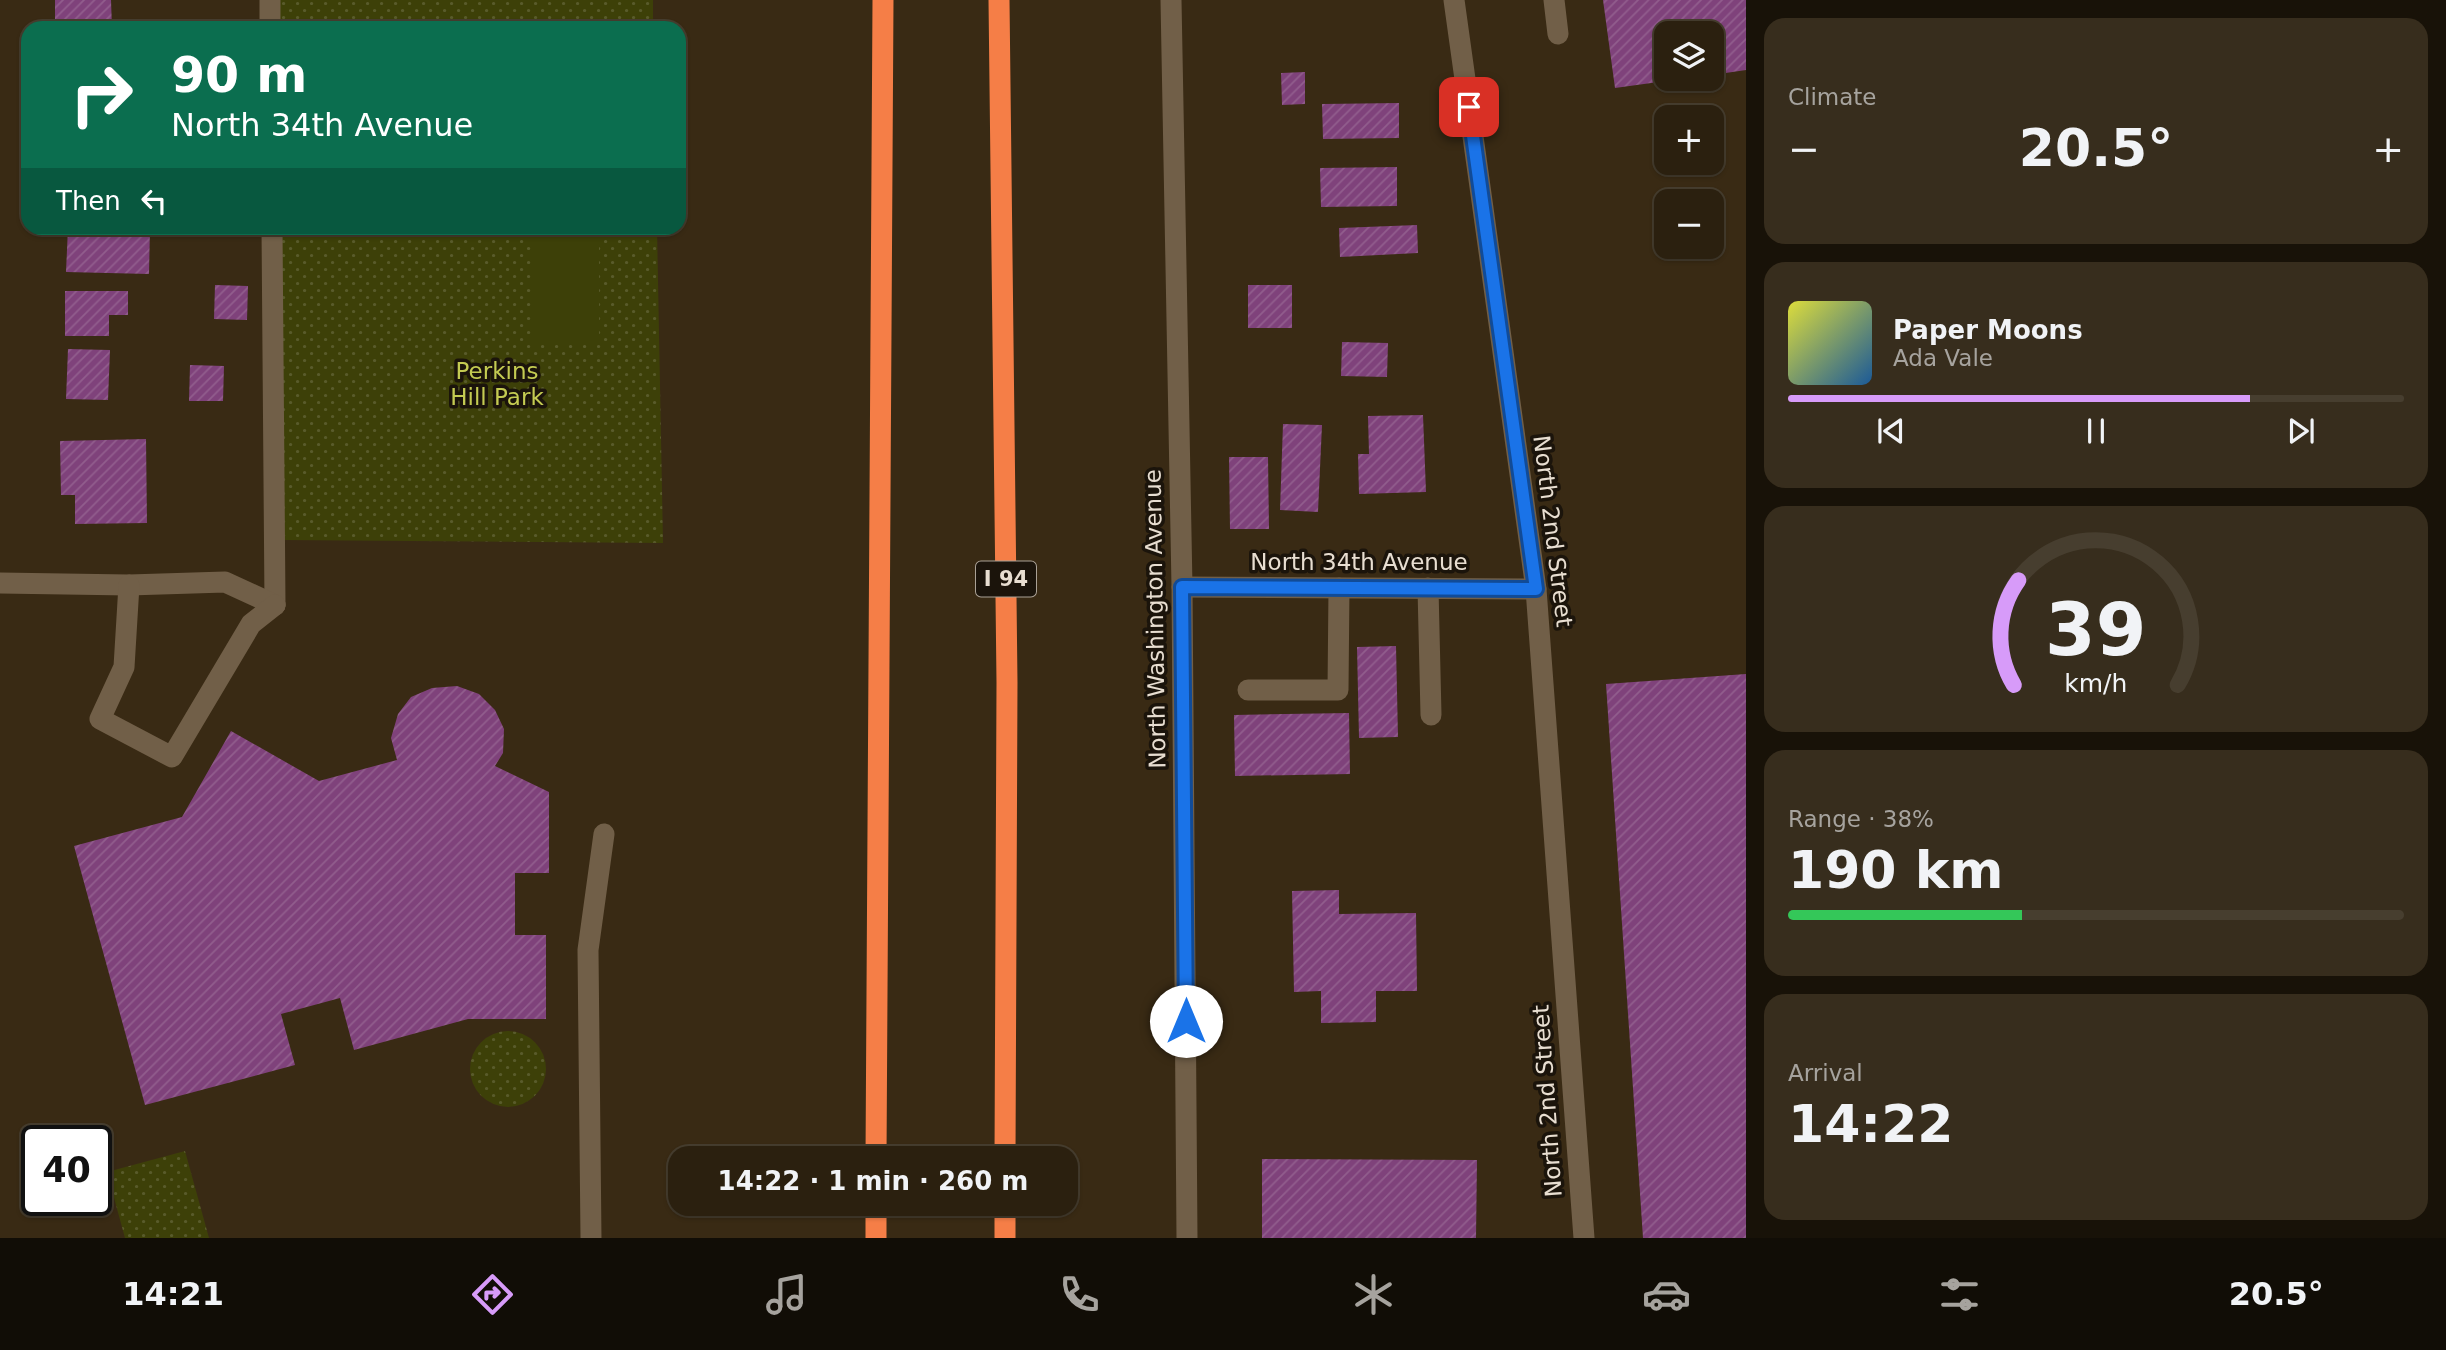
<!DOCTYPE html>
<html lang="en">
<head>
<meta charset="utf-8">
<style>
	body { margin:0; font-family:"DejaVu Sans",sans-serif; background:#372d1d; color:#f1f3f6; height:100vh; display:flex; flex-direction:column; font-size:26px; white-space:nowrap }
	* { box-sizing:border-box; margin:0 }
	p { font-size:23px; color:#a6a39e }
	.icon { flex:none; width:38px; height:38px; fill:none; stroke:currentColor; stroke-width:2; stroke-linecap:round; stroke-linejoin:round }
	.map { position:relative; flex:1; overflow:hidden }
	.details { display:flex; flex-direction:column; gap:18px; padding:18px; background:#181208; width:700px }
	.details>* { flex:none }
	.guide { position:absolute; left:21px; top:21px; width:665px; height:214px; border-radius:21px; box-shadow:0 2px 5px #0004,0 0 0 2px #473e2f; background:#0b6e4f; color:#fff; overflow:hidden }
	.tools { position:absolute; left:1654px; top:21px; display:grid; gap:14px }
	.tools a { display:grid; place-items:center; width:70px; height:70px; border-radius:14px; background:#2b200f; box-shadow:0 2px 5px #0004,0 0 0 2px #473e2f; font-size:35px }
	.speed { position:absolute; left:21px; top:1125px; display:flex; gap:14px; font-size:35px; font-weight:700; text-align:center }
	.speed>* { display:grid; place-content:center; width:91px; height:91px; border-radius:50%; background:#2b200f; box-shadow:0 2px 5px #0004,0 0 0 2px #473e2f; line-height:1 }
	.speed .limit { border:4px solid #111; border-radius:10px; background:#fff; color:#111 }
	.pin { position:absolute; display:grid; place-items:center; width:60px; height:60px; color:#fff; margin:-30px; border-radius:14px; box-shadow:0 4px 10px #0006 }
	.me { position:absolute; width:77px; margin:-38px; rotate:0deg; stroke-linejoin:round; filter:drop-shadow(0 0 5px #0008) }
	.turn { display:flex; align-items:center; gap:24px; height:147px; padding:0 35px; font-size:32px }
	.turn .icon { width:91px; height:91px; stroke-width:2.5 }
	.turn b { display:block; font-size:49px; line-height:60px }
	.then { display:flex; align-items:center; height:66px; padding:0 35px; background:#0003; gap:14px; font-size:26px }
	.big { font-size:52px; font-weight:800; line-height:1.1 }
	.details .tile { flex:1; display:flex; flex-direction:column; justify-content:center; gap:10px; min-width:0; padding:0 24px; border-radius:21px; background:#372d1d }
	.details .dial { align-items:center; gap:0 }
	.dial svg { height:182px; overflow:visible; fill:none; stroke:#473e2f; stroke-width:7; stroke-linecap:round; text-anchor:middle }
	.dial text { fill:#f1f3f6; stroke:none }
	.song { display:flex; align-items:center; gap:21px }
	.cover { width:84px; height:84px; border-radius:10px; background:linear-gradient(135deg,hsl(60 70% 55%),hsl(210 70% 35%)) }
	.played { height:7px; border-radius:4px; background:linear-gradient(90deg,#d79bf9 75%,#473e2f 75%) }
	.keys { display:flex; justify-content:space-around; direction:ltr }
	.heat { display:flex; justify-content:space-between; align-items:center; font-size:38px; direction:ltr }
	.charge { height:10px; border-radius:5px; background:linear-gradient(90deg,#34c759 38%,#473e2f 0) }
	.trip { position:absolute; left:668px; top:1146px; width:410px; height:70px; border-radius:21px; background:#2b200f; box-shadow:0 2px 5px #0004,0 0 0 2px #473e2f; font-weight:800; line-height:70px; text-align:center }
	.menu { display:flex; height:112px; justify-content:space-around; align-items:center; background:#110d06; color:#a6a39e }
	.menu .icon { width:49px; height:49px }
	.menu .active { color:#d79bf9 }
	.menu b { font-size:32px; color:#f1f3f6 }
	main { display:flex; flex:1; min-height:0 }
	.map>svg:first-child { display:block }
	.grass { fill:url(#grass-dots) }
	.pitch { fill:#3d4008 }
	.building { fill:url(#building-hatch) }
	.lines { fill:none; stroke-linecap:round; stroke-linejoin:round }
	.minor { stroke:#715f48; stroke-width:21 }
	.highway { stroke:#f57e47; stroke-width:21 }
	.route-casing { stroke:#114b97; stroke-width:18 }
	.route { stroke:#1a73e8; stroke-width:12 }
	.labels { text-anchor:middle; dominant-baseline:central; stroke-width:7; stroke-linejoin:round; paint-order:stroke }
	.shield { fill:#1b140b; stroke:#aaa196; stroke-width:2 }
	.shield-label { font-size:21px; font-weight:bold; fill:#e8ded1 }
	.park-label { font-size:23px; fill:#c4cb52; stroke:#1b140b }
	.street-label { font-size:23px; fill:#e8ded1; stroke:#1b140b }
</style>
</head>
<body>
<main>
<div class="map">
<svg width="1746" height="1238" viewBox="0 0 1746 1238">
	<defs>
		<pattern id="grass-dots" width="8" height="8" patternUnits="userSpaceOnUse" patternTransform="scale(1.75)"><rect width="8" height="8" fill="#3d4008"/><path d="M2 2h.1M6 6h.1" fill="none" stroke="#595b2b" stroke-width="1.8" stroke-linecap="round"/></pattern>
		<pattern id="building-hatch" width="6" height="6" patternUnits="userSpaceOnUse" patternTransform="scale(1.75)"><rect width="6" height="6" fill="#7f427b"/><path d="M-1 1l2-2M0 6l6-6M5 7l2-2" fill="none" stroke="#915d8d"/></pattern>
	</defs>
	<rect width="100%" height="100%" fill="#392a14"/>
	<!-- grass -->
	<g class="grass">
		<rect x="280" y="0" width="373" height="28"/>
		<path d="M281,228H657L663,543L282,540Z"/>
		<circle cx="508" cy="1069" r="38"/>
		<path d="M185,1151L209,1238H125L107,1172Z"/>
	</g>
	<!-- pitch -->
	<rect class="pitch" x="532" y="228" width="67" height="113"/>
	<!-- building -->
	<g class="building">
		<path d="M55,0H111L112,28H55Z"/>
		<path d="M1603,0H1746V70L1712,75V33H1666V79L1673,80L1615,88Z"/>
		<path d="M1305,72V104L1282,105L1281,73Z"/>
		<path d="M1399,103V138L1323,139L1322,104Z"/>
		<path d="M1397,167V206L1321,207L1320,168Z"/>
		<path d="M1417,225L1418,253L1340,257L1339,228Z"/>
		<path d="M68,228H150L149,274L66,272Z"/>
		<path d="M215,285L248,286L247,320L214,319Z"/>
		<rect x="1248" y="285" width="44" height="43"/>
		<path d="M65,291H128V315H109V336H65Z"/>
		<path d="M1342,342L1388,343L1387,377L1341,376Z"/>
		<path d="M68,349L110,350L108,400L66,399Z"/>
		<path d="M190,365L224,366L223,401H189Z"/>
		<path d="M1423,415L1426,492L1359,494L1358,454H1369L1368,416Z"/>
		<path d="M1283,424L1322,425L1318,512L1280,510Z"/>
		<path d="M146,439L147,523L75,524V495H61L60,441Z"/>
		<path d="M1229,457H1268L1269,529H1230Z"/>
		<path d="M1396,646L1398,737L1359,738L1357,647Z"/>
		<path d="M1746,674V1238H1643L1606,684Z"/>
		<path d="M457,686L479,694L495,710L504,729L503,753L495,766L549,792V873H515V935H546V1019H468L354,1050L340,998L281,1014L295,1065L145,1105L74,846L182,817L231,731L319,781L397,760L391,738L398,714L411,697L432,688Z"/>
		<path d="M1349,713L1350,774L1235,776L1234,715Z"/>
		<path d="M1339,890V914L1416,913L1417,991H1376V1022L1321,1023V991L1294,992L1292,891Z"/>
		<path d="M1262,1159L1477,1160L1476,1238H1262Z"/>
	</g>
	<g class="lines">
		<!-- minor -->
		<g class="minor">
			<path d="M270,0V28"/>
			<path d="M1171,0L1182,587L1187,1238"/>
			<path d="M1454,0L1536,589L1584,1238"/>
			<path d="M1554,0L1558,34"/>
			<path d="M272,228L275,605"/>
			<path d="M0,583L129,585L225,582L275,605"/>
			<path d="M129,585L124,667L100,719L172,757L251,624L275,605"/>
			<path d="M1182,587L1536,589"/>
			<path d="M1428,588L1431,715"/>
			<path d="M1248,690H1338L1339,588"/>
			<path d="M591,1238L588,950L604,834"/>
		</g>
		<!-- highway -->
		<g class="highway">
			<path d="M999,0L1007,682L1005,1158"/>
			<path d="M876,1158L883,0"/>
			<path d="M876,1238V1204"/>
			<path d="M1005,1238V1204"/>
		</g>
	</g>
	<g class="lines">
		<defs>
			<path id="route" d="M1186,1021L1182,587L1536,589L1469,107"/>
		</defs>
		<!-- route casing -->
		<use href="#route" class="route-casing"/>
		<!-- route -->
		<use href="#route" class="route"/>
	</g>
	<g class="labels">
		<!-- shield labels -->
		<rect class="shield" x="976" y="561.5" width="60" height="35" rx="5"/>
		<g class="shield-label">
			<text x="1006" y="579">I 94</text>
		</g>
		<!-- park labels -->
		<g class="park-label">
			<text x="497" y="371">Perkins<tspan x="497" dy="26">Hill Park</tspan></text>
		</g>
		<!-- street labels -->
		<g class="street-label">
			<text transform="translate(1553 531) rotate(83)">North 2nd Street</text>
			<text x="1359" y="562">North 34th Avenue</text>
			<text transform="translate(1155 619) rotate(-91)">North Washington Avenue</text>
			<text transform="translate(1547 1101) rotate(-94)">North 2nd Street</text>
		</g>
	</g>
</svg>
<div class="tools">
<a><svg class="icon" aria-label="layers" viewBox="0 0 24 24"><path d="M12 4l9 5-9 5-9-5zM3 14l9 5 9-5"/></svg></a>
<a>+</a>
<a>−</a>
</div>
<div class="speed"><div class="limit">40</div></div>
<div class="pin" style="left:1469px;top:107px;background:#d93025"><svg class="icon" aria-label="arrive" viewBox="0 0 24 24"><path d="M6 21V4h12l-3 4 3 4H6"/></svg></div>
<svg class="me" style="left:1186px;top:1021px" viewBox="-20 -20 40 40"><circle r="19" fill="#fff"/><path d="M0-13L10 11 0 6-10 11z" fill="#1a73e8"/></svg>
<div class="trip">14:22 · 1 min · 260 m</div>
<div class="guide">
<div class="turn"><svg class="icon" aria-label="right" viewBox="0 0 24 24"><path d="M7 20v-9h11M14 6l5 5-5 5"/></svg><div><b>90 m</b>North 34th Avenue</div></div>
<div class="then">Then<svg class="icon" aria-label="left" viewBox="0 0 24 24"><path d="M17 20v-9H6M10 6l-5 5 5 5"/></svg></div>
</div>
</div>
<section class="details">
<div class="tile"><p>Climate</p>
<div class="heat"><a>−</a><b class="big">20.5°</b><a>+</a></div>
</div>
<div class="tile">
<div class="song"><i class="cover"></i><div><b>Paper Moons</b><p>Ada Vale</p></div></div>
<div class="played"></div>
<div class="keys"><svg class="icon" aria-label="previous" viewBox="0 0 24 24"><path d="M18 5L8 12l10 7zM5 5v14"/></svg><svg class="icon" aria-label="pause" viewBox="0 0 24 24"><path d="M8 5v14M16 5v14"/></svg><svg class="icon" aria-label="next" viewBox="0 0 24 24"><path d="M6 5l10 7-10 7zM19 5v14"/></svg></div>
</div>
<div class="tile dial"><svg viewBox="0 0 100 80">
<path d="M14 69A42 42 0 1 1 86 69"/>
<path d="M14 69A42 42 0 0 1 16 23" stroke="#d79bf9"/>
<text x="50" y="56" font-size="32" font-weight="700">39</text>
<text x="50" y="72" font-size="11">km/h</text>
</svg></div>
<div class="tile"><p>Range · 38%</p><b class="big">190 km</b><div class="charge"></div></div>
<div class="tile"><p>Arrival</p><b class="big">14:22</b></div>
</section>
</main>
<nav class="menu">
<b>14:21</b>
<svg class="icon active" aria-label="directions" viewBox="0 0 24 24"><path d="M12 3l9 9-9 9-9-9zM9 14v-3h6M13 9l2 2-2 2"/></svg>
<svg class="icon" aria-label="music" viewBox="0 0 24 24"><path d="M9 18V5l10-2v13"/><circle cx="6" cy="18" r="3"/><circle cx="16" cy="16" r="3"/></svg>
<svg class="icon" aria-label="phone" viewBox="0 0 24 24"><path d="M5 4h4l2 5-3 2q2 4 5 5l2-3 5 2v4C11 20 4 13 5 4z"/></svg>
<svg class="icon" aria-label="climate" viewBox="0 0 24 24"><path d="M12 3v18M4 7l16 10M4 17L20 7"/></svg>
<svg class="icon" aria-label="car" viewBox="0 0 24 24"><path d="M5 17H2v-5l4-1 3-4h7l3 4 3 1v5h-3M9 17h6M6 11h13"/><circle cx="7" cy="17" r="2"/><circle cx="17" cy="17" r="2"/></svg>
<svg class="icon" aria-label="filters" viewBox="0 0 24 24"><path d="M4 7h16M4 17h16"/><circle cx="9" cy="7" r="2"/><circle cx="15" cy="17" r="2"/></svg>
<b>20.5°</b>
</nav>
</body>
</html>
